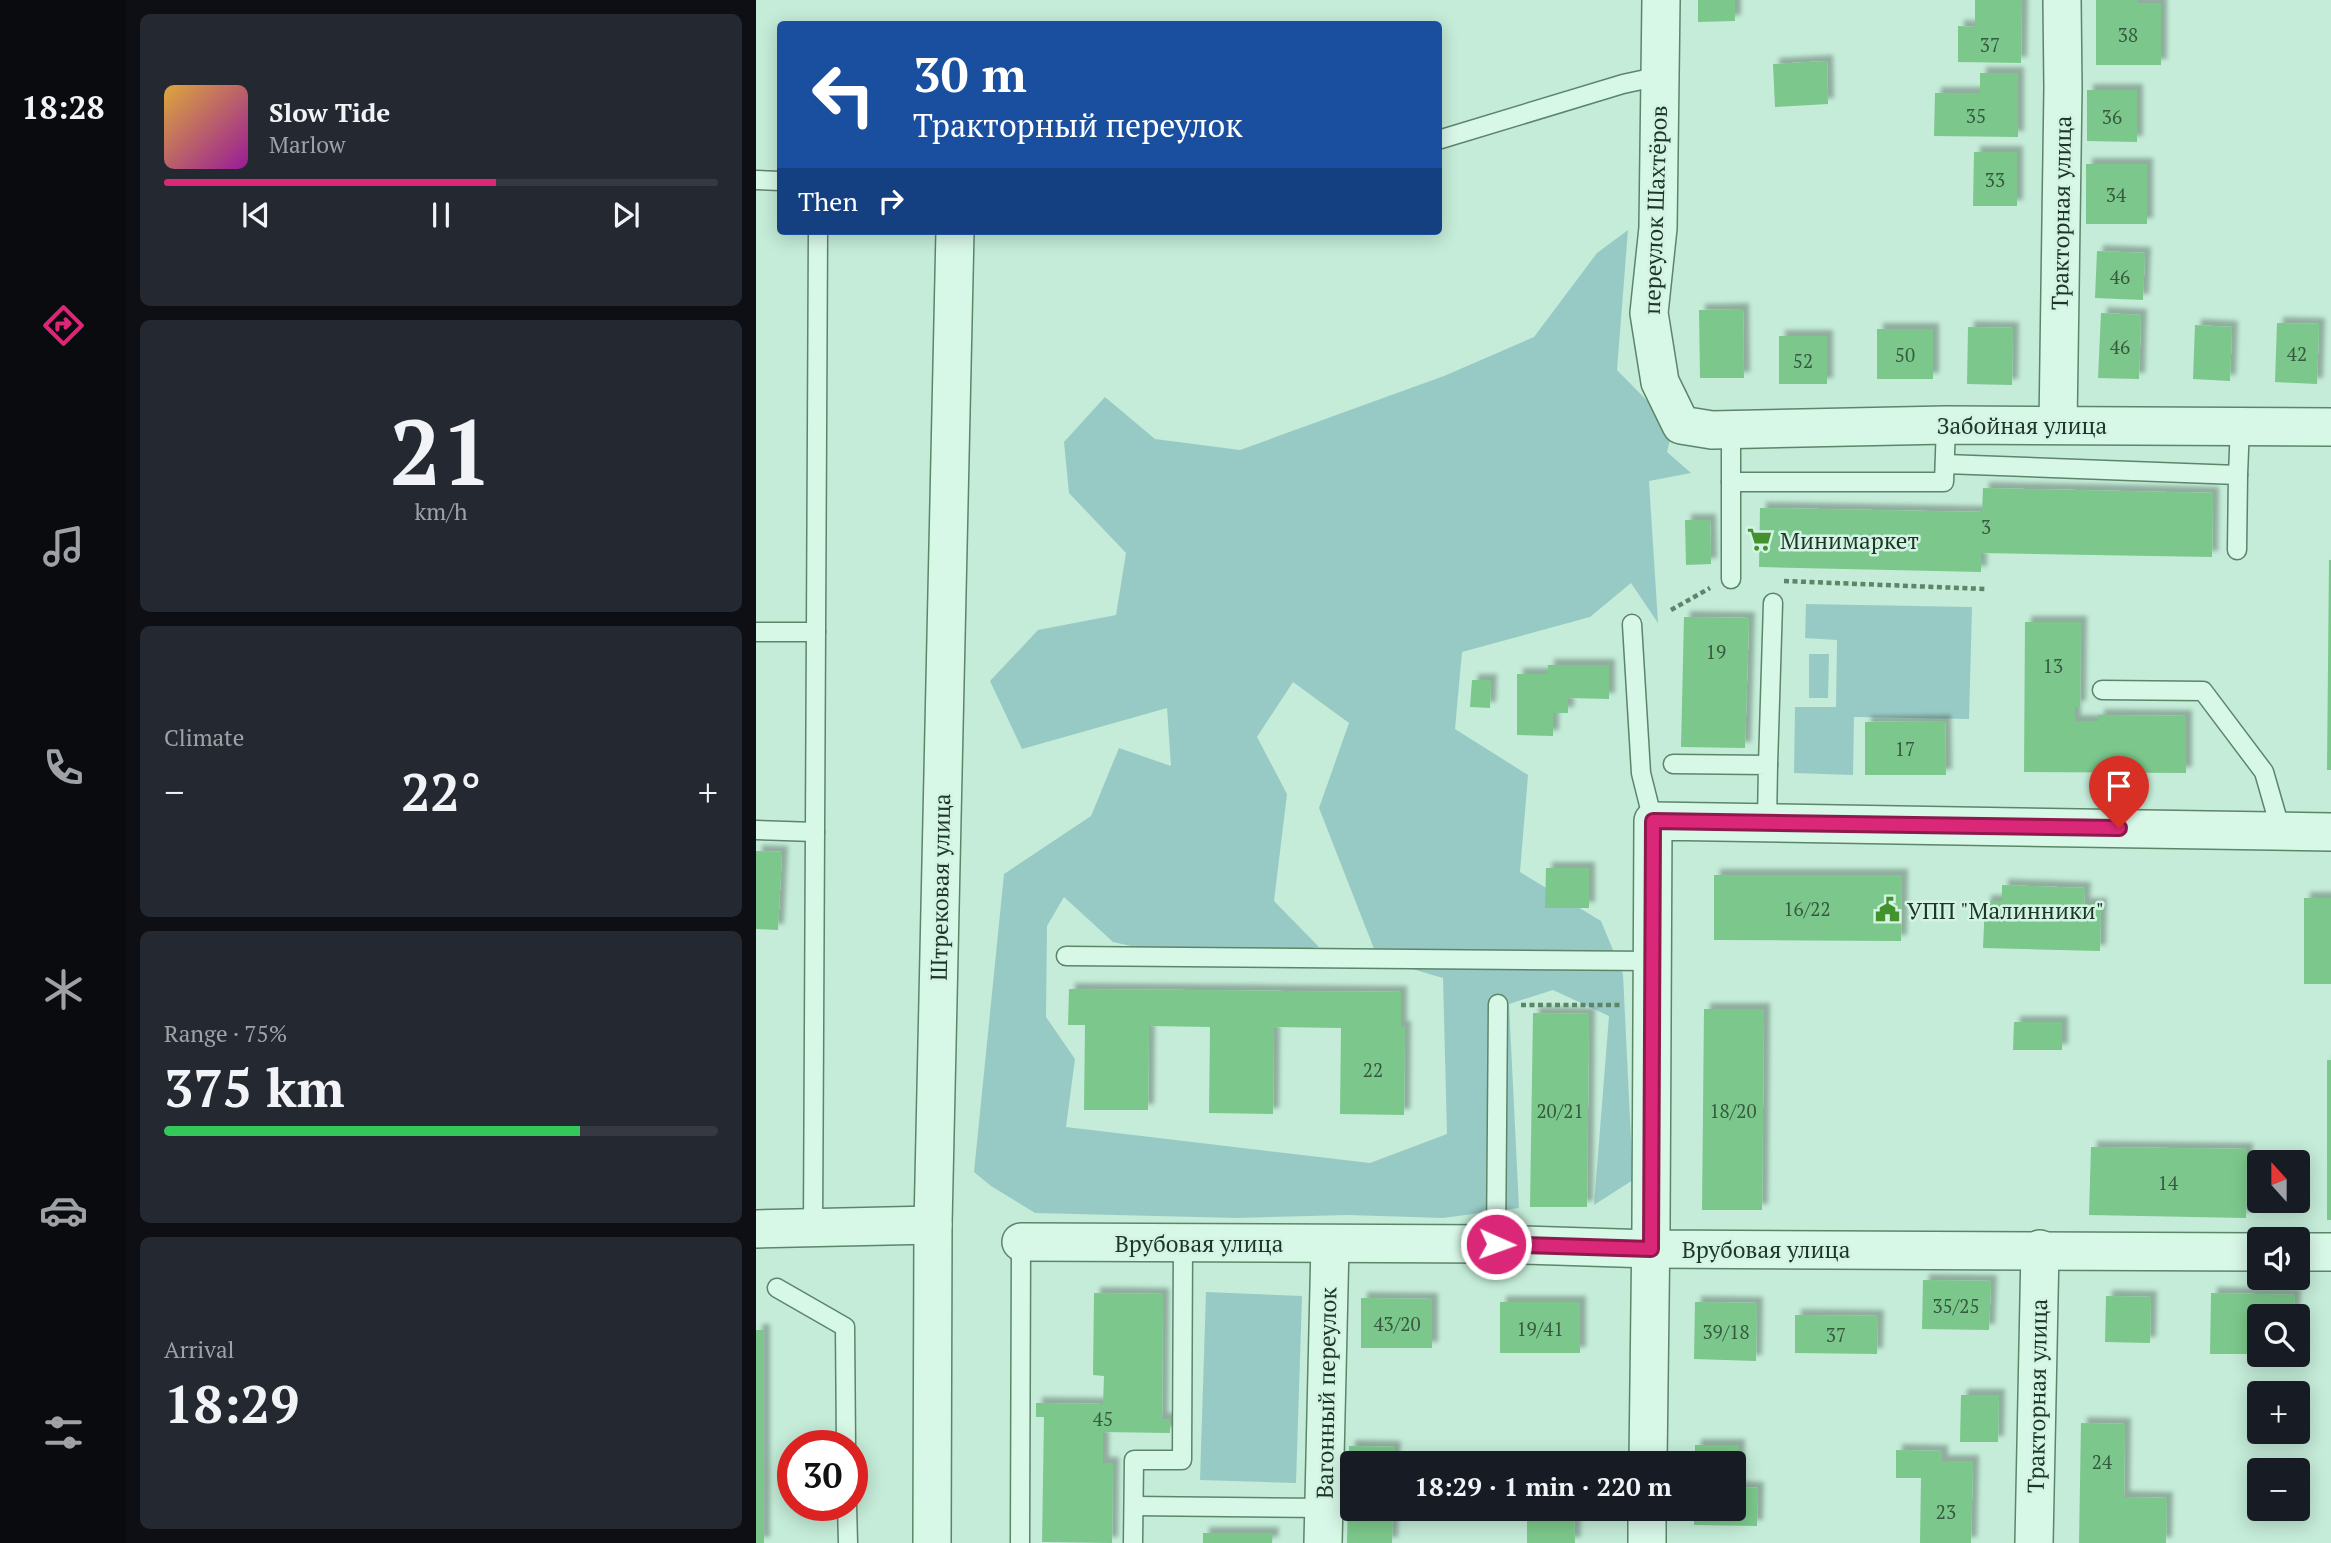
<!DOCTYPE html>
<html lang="en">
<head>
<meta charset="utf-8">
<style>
	body { margin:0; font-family:"PT Serif",serif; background:#242831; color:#f1f3f6; height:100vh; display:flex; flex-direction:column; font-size:26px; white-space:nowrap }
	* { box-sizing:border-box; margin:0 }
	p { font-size:23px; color:#9ea1a6 }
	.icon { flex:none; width:38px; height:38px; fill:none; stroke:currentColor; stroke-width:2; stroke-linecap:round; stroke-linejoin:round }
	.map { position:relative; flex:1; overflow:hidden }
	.side { display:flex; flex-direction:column; gap:14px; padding:14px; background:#0d0f14; width:630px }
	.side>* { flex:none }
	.hud { position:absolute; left:21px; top:21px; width:665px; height:214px; border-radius:7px; box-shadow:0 4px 18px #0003; background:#1a4fa0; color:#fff; overflow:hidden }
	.needle { width:46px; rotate:339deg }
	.fabs { position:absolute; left:1491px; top:1150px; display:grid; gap:14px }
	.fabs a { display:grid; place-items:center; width:63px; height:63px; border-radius:7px; background:#171b24; box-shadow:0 4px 18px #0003; font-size:35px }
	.speed { position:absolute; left:21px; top:1430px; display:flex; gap:14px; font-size:35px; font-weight:700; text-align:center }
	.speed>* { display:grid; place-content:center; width:91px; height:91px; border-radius:50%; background:#171b24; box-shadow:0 4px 18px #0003; line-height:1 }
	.speed .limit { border:10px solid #d22; background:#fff; color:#111 }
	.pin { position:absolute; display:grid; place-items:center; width:60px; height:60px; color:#fff; margin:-72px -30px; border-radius:50% 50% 50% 0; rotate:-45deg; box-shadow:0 0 7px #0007 }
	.pin .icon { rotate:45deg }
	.me { position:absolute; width:77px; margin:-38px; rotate:92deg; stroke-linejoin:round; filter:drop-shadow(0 0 5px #0008) }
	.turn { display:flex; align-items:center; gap:24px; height:147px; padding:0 21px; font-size:32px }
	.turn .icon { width:91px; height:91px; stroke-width:2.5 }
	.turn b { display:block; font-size:49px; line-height:60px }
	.then { display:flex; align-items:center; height:66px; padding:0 21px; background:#0003; gap:14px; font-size:26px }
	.big { font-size:52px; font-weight:700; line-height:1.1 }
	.side .widget { flex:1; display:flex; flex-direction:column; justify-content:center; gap:10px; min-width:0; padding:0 24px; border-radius:10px; background:#242831 }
	.side .dial { align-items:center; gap:0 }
	.dial b { font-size:91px; line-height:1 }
	.song { display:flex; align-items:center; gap:21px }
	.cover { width:84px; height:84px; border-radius:10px; background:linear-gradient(135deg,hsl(40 70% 55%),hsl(300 70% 35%)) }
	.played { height:7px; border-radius:4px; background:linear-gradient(90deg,#db2777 60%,#363941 60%) }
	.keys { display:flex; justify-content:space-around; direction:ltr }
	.heat { display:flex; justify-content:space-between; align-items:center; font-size:38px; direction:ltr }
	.charge { height:10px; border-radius:5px; background:linear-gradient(90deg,#34c759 75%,#363941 0) }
	.trip { position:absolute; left:584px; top:1451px; width:406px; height:70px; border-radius:7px; background:#171b24; box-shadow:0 4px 18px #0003; font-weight:700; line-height:70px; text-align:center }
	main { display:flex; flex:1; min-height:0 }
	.dock { display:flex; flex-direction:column; width:126px; justify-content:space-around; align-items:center; background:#090b0e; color:#9ea1a6 }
	.dock .icon { width:49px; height:49px }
	.dock .on { color:#db2777 }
	.dock b { font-size:32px; color:#f1f3f6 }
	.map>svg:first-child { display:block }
	.green { fill:#98cac5; fill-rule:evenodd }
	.building { fill:#7bc88c; filter:url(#shadow) }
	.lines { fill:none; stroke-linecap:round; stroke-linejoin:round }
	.lane-casing { stroke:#5b8669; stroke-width:21 }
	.street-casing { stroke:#5b8669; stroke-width:40 }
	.path { stroke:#5b8669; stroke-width:4.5; stroke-dasharray:5 3.5; stroke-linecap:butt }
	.lane { stroke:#d7f7e7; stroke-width:18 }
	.street { stroke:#d7f7e7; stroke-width:37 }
	.route-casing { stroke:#8e194d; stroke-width:18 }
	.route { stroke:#db2777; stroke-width:12 }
	.labels { text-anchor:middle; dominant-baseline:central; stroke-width:5; stroke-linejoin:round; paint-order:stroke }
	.number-label { font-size:19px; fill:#365a3f }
	.street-label { font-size:23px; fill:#1f3625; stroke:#d3f4e4 }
	.poi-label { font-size:23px; fill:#1f3625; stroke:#d3f4e4; text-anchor:start }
</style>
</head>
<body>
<main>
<nav class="dock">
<b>18:28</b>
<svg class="icon on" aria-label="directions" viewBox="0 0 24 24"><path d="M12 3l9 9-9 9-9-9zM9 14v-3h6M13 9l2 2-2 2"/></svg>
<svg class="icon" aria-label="music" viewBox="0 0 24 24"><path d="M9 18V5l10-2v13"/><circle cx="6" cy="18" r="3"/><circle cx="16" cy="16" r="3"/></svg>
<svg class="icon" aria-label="phone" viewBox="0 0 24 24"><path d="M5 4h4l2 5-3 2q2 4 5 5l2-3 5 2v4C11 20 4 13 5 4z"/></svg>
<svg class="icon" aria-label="climate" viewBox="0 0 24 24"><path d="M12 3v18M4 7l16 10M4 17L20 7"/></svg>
<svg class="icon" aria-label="car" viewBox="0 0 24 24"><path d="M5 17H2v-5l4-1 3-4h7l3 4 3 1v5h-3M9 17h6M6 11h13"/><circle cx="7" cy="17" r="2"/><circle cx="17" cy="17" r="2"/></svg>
<svg class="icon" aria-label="filters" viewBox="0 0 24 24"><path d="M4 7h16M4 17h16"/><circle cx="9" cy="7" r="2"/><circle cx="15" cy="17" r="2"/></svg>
</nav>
<section class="side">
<div class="widget">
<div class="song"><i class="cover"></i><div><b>Slow Tide</b><p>Marlow</p></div></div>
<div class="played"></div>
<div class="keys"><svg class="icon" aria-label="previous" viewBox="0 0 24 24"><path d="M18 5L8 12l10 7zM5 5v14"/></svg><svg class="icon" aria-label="pause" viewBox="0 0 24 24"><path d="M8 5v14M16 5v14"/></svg><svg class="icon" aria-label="next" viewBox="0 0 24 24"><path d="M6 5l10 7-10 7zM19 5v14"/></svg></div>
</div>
<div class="widget dial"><b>21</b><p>km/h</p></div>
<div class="widget"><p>Climate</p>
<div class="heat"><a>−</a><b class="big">22°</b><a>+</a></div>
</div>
<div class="widget"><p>Range · 75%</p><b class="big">375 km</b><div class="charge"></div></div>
<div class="widget"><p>Arrival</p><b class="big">18:29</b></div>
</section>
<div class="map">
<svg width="1575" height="1543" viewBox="0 0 1575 1543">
	<defs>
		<filter id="shadow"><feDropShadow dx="6" dy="-6" stdDeviation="2" flood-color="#0004"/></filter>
	</defs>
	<rect width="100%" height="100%" fill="#c4ecd8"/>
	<!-- green -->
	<g class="green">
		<path d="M872,230L861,370L917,427L911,452L935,473L893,481L902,623L875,583L834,617L706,652L699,729L772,775L764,872L845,921L867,974L877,1180L838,1205L853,1016L797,990L753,1004L763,1208L687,1218L592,1215L481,1218L279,1213L235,1186L218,1172L248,874L335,816L363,748L415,766L411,708L266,749L234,681L282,630L360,615L370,553L313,493L308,442L349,397L399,439L484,450L688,376L778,337L841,253ZM537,682L593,723L563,808L622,959L687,978L691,1134L614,1163L310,1127L319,1059L290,1017L291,926L308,897L357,942L446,962L563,947L518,901L531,794L501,737Z"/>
		<path d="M1050,604L1216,607L1213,719L1098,717L1097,775L1038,773L1039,707H1080L1081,640L1049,638Z"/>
		<path d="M1053,654H1073L1072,698H1053Z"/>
		<path d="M450,1292L546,1296L540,1483L444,1480Z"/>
	</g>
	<!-- building -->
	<g class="building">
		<path d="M942,0H979V21L942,22Z"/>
		<path d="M1219,0H1266L1265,63L1202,62V26L1219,27Z"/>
		<path d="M1340,0H1382V3H1405V65H1340Z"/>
		<path d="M1071,61L1072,104L1019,107L1017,64Z"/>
		<path d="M1224,73H1262V137L1178,136L1179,93H1224Z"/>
		<path d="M1331,90H1381V142L1331,141Z"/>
		<path d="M1218,152H1261V206H1217Z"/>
		<rect x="1330" y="164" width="61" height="60"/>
		<path d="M1341,251L1389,253L1387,300L1339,298Z"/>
		<path d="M987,309L988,378H944L943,310Z"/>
		<path d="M1345,313L1385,315L1383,379L1342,378Z"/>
		<path d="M1521,323L1563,324L1561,384L1519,382Z"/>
		<path d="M1439,325L1476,327L1474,381L1437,379Z"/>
		<path d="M1212,327L1257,328L1256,385L1211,384Z"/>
		<rect x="1121" y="329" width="56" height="50"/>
		<rect x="1023" y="336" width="48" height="48"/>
		<path d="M1227,488L1457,493L1456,557L1225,553V572L1003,567L1004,508L1226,512Z"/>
		<path d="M929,520H954L955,564L930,565Z"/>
		<path d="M1573,560H1575V770H1571Z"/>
		<path d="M928,617L993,618L989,748L925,747Z"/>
		<path d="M1269,622H1325L1324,707H1319V721H1342V715L1430,716V773L1268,772Z"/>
		<path d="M792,665H853V699L812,698V713H797V736L761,735V674H792Z"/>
		<path d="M716,680H735L734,708L714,707Z"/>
		<path d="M1189,721L1190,775H1109V722Z"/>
		<path d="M0,851L26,852L22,930L0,929Z"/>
		<path d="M790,868H833V908H789Z"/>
		<path d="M958,875H1146L1145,941L958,940Z"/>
		<path d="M1246,885L1329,888L1328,904H1345L1344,951L1227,948L1229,901H1246Z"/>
		<rect x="1548" y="898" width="27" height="86"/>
		<path d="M313,989L645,992V1027H649L648,1115L584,1114L585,1028L518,1027L517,1114L453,1113L454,1027L393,1026L392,1110H328L329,1025H312Z"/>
		<path d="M948,1009H1008L1006,1210H946Z"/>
		<path d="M777,1013L833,1014L831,1207H774Z"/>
		<path d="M1258,1022H1306V1050H1257Z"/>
		<rect x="1571" y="1060" width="4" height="160"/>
		<path d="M1335,1147L1491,1149L1490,1218L1333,1215Z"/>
		<path d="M1167,1280L1235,1281L1233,1330L1166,1329Z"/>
		<path d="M338,1293L407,1294L406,1419H414V1433L347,1432V1463H357L356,1543L286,1542L288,1417H280V1403L347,1404L348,1376L337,1375Z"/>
		<path d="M1455,1293L1539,1295L1538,1316H1503V1341H1497V1354H1454Z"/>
		<path d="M1350,1296L1395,1297L1394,1343L1349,1342Z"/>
		<path d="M605,1298L676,1299V1348H605Z"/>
		<rect x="744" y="1302" width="80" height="51"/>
		<path d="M939,1302L1001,1303L1000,1361L938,1359Z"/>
		<path d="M1039,1315L1122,1316L1121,1354L1039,1353Z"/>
		<rect x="0" y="1330" width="8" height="213"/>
		<path d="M1205,1395H1243L1242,1442H1204Z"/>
		<path d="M1325,1423L1369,1424L1368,1497L1411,1498L1410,1543H1323Z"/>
		<path d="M939,1445H983L982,1487L1002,1488L1001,1526L938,1525V1508H978V1463H939Z"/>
		<path d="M593,1446L639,1447L638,1463H597V1508H637L636,1543H591Z"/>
		<path d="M1140,1450L1186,1451V1461H1217L1215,1543H1164L1165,1478H1140Z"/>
		<path d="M771,1508H818L819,1543H771Z"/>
		<path d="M447,1533H517L516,1543H447Z"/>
	</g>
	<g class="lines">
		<defs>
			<g id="lane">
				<path d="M682,140L867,84L904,76"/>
				<path d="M0,180L24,181"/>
				<path d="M975,430V579"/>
				<path d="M1189,464L1482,475L1481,550"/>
				<path d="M1482,475L1484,425"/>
				<path d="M975,482H1188L1190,425"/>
				<path d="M876,624L885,773L897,821"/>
				<path d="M0,632H60"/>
				<path d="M1346,690L1447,691L1508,772L1525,831"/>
				<path d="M917,764L1012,765L1011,823"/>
				<path d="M1012,765L1017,603"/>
				<path d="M0,830L59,832"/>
				<path d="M310,956L896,961"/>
				<path d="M57,1229L62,231"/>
				<path d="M740,1244L742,1004"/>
				<path d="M21,1288L89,1327L90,1446"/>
				<path d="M91,1505L92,1543"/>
				<path d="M378,1506L568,1508"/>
				<path d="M264,1543L265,1242"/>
				<path d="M377,1543L378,1460H426L427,1243"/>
			</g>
			<g id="street">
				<path d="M905,0L902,228L893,313L904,382L925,425L956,430L1190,425L1575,427"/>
				<path d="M1302,425L1307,88L1306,0"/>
				<path d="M0,1229L177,1225"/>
				<path d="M265,1242L740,1244L895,1249L1503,1252"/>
				<path d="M1542,1252H1575"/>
				<path d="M892,1463L895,1224L897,821L1575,832"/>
				<path d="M176,1543L177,1225L199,231"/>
				<path d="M567,1543L574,1244"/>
				<path d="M891,1543V1508"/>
				<path d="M1278,1543L1284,1249"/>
			</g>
		</defs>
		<!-- lane casing -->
		<use href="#lane" class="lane-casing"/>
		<!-- street casing -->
		<use href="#street" class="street-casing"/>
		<!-- path -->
		<g class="path">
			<path d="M1028,581L1230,589"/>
			<path d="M915,610L954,588"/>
			<path d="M765,1005H865"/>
		</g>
		<!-- lane -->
		<use href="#lane" class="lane"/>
		<!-- street -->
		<use href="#street" class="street"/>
	</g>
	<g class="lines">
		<defs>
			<path id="route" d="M740,1244L895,1249L897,821L1363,828"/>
		</defs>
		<!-- route casing -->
		<use href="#route" class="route-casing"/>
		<!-- route -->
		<use href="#route" class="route"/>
	</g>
	<!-- icons -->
	<defs>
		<symbol id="supermarket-bare" viewBox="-9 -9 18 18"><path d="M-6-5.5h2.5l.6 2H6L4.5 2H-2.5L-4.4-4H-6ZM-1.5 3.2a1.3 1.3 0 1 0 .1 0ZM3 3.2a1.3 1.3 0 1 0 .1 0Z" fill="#43922e" stroke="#d3f4e4" stroke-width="2.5" paint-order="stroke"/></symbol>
		<symbol id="civic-bare" viewBox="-9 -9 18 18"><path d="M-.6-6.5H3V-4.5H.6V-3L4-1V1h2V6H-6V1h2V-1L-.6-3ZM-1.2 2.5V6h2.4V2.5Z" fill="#43922e" stroke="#d3f4e4" stroke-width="2.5" paint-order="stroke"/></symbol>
	</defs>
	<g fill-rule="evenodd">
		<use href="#supermarket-bare" x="986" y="522" width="35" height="35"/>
		<use href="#civic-bare" x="1114" y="892" width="35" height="35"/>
	</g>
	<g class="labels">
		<!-- number labels -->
		<g class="number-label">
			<text x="1372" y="34">38</text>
			<text x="1234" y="44">37</text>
			<text x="1220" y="115">35</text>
			<text x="1356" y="116">36</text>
			<text x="1239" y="179">33</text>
			<text x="1360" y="194">34</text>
			<text x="1364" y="276">46</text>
			<text x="1364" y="346">46</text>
			<text x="1541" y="353">42</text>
			<text x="1149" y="354">50</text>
			<text x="1047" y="360">52</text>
			<text x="1230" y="526">3</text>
			<text x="960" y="651">19</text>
			<text x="1297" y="665">13</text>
			<text x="1149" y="748">17</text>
			<text x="1051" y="908">16/22</text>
			<text x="617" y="1069">22</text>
			<text x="804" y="1110">20/21</text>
			<text x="977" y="1110">18/20</text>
			<text x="1412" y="1182">14</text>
			<text x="1200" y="1305">35/25</text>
			<text x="641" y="1323">43/20</text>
			<text x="784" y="1328">19/41</text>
			<text x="970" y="1331">39/18</text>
			<text x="1080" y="1334">37</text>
			<text x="347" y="1418">45</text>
			<text x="1346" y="1461">24</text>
			<text x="1190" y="1511">23</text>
		</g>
		<!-- street labels -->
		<g class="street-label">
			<text transform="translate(899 210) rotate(-88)">переулок Шахтёров</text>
			<text transform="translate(1305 213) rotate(-89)">Тракторная улица</text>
			<text x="1266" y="425">Забойная улица</text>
			<text transform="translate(184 887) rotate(-89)">Штрековая улица</text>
			<text x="443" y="1243">Врубовая улица</text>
			<text x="1010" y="1249">Врубовая улица</text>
			<text transform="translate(570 1393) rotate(-89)">Вагонный переулок</text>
			<text transform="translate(1281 1396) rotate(-89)">Тракторная улица</text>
		</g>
		<!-- poi labels -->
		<g class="poi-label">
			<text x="1024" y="540">Минимаркет</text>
			<text x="1151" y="910">УПП "Малинники"</text>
		</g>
	</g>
</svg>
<div class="fabs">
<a><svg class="needle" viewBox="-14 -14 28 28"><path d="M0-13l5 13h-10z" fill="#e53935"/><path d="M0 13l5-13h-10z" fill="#9ea1a6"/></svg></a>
<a><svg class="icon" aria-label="sound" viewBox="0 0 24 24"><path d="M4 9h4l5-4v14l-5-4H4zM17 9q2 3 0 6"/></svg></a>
<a><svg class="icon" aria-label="search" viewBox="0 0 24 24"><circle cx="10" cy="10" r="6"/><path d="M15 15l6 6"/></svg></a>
<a>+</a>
<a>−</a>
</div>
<div class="speed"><div class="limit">30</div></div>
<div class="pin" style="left:1363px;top:828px;background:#d93025"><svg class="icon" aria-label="arrive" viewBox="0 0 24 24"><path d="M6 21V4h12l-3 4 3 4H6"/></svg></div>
<svg class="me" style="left:740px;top:1244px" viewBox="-20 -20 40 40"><circle r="17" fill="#db2777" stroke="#fff" stroke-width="3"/><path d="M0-11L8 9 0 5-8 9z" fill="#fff"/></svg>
<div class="trip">18:29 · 1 min · 220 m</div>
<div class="hud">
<div class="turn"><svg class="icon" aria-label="left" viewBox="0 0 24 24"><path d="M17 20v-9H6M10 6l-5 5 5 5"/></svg><div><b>30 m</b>Тракторный переулок</div></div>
<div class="then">Then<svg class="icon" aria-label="right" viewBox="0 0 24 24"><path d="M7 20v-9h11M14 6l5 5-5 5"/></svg></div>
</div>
</div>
</main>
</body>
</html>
